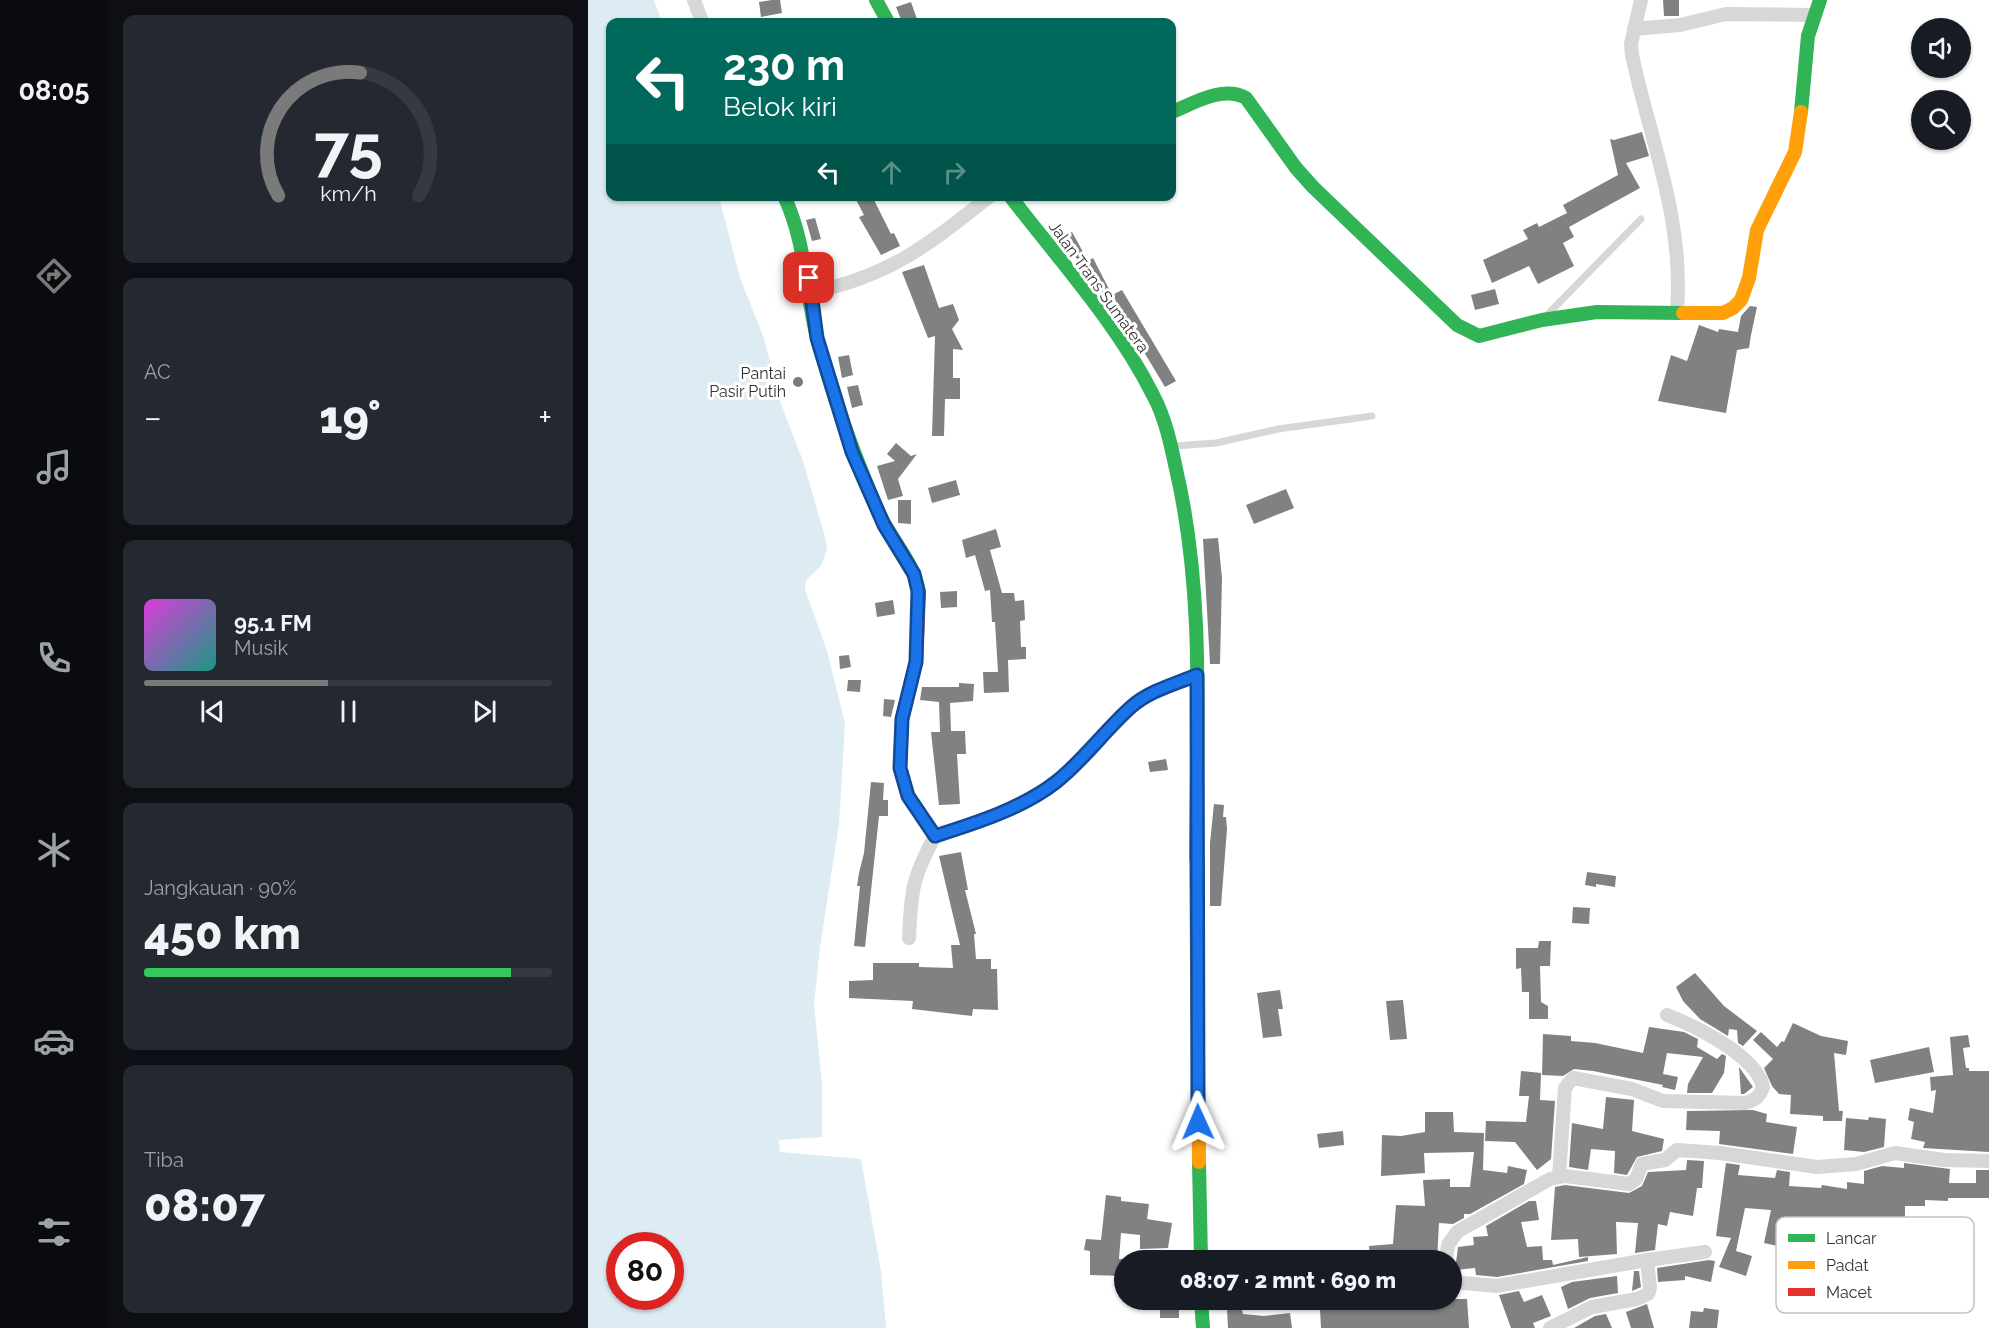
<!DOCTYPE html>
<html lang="id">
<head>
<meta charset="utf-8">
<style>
	body { margin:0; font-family:Raleway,sans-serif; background:#242831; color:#f1f3f6; height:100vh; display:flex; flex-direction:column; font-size:22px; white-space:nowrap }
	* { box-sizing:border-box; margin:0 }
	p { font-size:20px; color:#9ea1a6 }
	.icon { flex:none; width:33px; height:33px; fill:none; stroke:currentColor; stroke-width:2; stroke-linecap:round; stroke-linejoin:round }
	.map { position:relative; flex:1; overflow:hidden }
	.details { display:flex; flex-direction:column; gap:15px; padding:15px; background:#0d0f14; width:480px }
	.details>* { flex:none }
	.hud { position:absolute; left:18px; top:18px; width:570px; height:183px; border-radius:12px; box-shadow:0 2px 4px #0004; background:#00695c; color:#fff; overflow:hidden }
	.fabs { position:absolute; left:1323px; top:18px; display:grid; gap:12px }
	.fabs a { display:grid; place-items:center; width:60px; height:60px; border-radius:50%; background:#171b24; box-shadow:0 2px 4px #0004; font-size:30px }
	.speed { position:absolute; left:18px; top:1232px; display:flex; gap:12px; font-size:30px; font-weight:700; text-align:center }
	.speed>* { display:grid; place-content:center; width:78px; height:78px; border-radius:50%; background:#171b24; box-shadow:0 2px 4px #0004; line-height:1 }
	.speed .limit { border:9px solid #d22; background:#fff; color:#111 }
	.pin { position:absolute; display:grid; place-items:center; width:51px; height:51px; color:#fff; margin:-26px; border-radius:12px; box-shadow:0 3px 9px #0006 }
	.me { position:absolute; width:66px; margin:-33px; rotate:359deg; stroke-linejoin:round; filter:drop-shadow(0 0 4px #0008) }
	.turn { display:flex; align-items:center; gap:21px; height:126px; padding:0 18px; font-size:27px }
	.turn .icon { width:78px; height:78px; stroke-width:2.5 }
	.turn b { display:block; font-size:42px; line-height:51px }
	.lanes { display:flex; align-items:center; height:57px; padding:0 18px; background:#0003; justify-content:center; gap:30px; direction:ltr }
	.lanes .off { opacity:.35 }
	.big { font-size:45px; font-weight:800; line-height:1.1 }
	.details .card { flex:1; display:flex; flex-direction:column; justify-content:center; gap:9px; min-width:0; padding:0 21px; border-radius:12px; background:#242831 }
	.details .dial { align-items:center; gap:0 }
	.dial svg { height:156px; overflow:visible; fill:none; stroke:#363941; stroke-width:7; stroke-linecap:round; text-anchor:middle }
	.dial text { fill:#f1f3f6; stroke:none }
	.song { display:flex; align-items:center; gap:18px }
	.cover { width:72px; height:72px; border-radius:9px; background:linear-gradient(135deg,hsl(300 70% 55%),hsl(170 70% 35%)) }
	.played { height:6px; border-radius:3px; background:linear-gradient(90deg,#7a7a7a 45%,#363941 45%) }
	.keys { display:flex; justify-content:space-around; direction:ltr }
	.heat { display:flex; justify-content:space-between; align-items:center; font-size:33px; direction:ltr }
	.charge { height:9px; border-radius:4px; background:linear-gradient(90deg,#34c759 90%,#363941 0) }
	.trip { position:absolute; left:526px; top:1250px; width:348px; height:60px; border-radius:30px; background:#171b24; box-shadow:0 2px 4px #0004; font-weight:800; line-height:60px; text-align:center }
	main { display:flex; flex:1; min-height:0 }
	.dock { display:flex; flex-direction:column; width:108px; justify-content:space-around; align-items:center; background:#090b0e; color:#9ea1a6 }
	.dock .icon { width:42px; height:42px }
	.dock .on { color:#7a7a7a }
	.dock b { font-size:27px; color:#f1f3f6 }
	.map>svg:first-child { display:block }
	.water { fill:#ddebf3; fill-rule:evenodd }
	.building { fill:#818181 }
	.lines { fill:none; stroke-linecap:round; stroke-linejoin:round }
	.lane { stroke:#d7d7d7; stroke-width:7 }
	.street { stroke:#d7d7d7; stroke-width:14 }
	.fast { stroke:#30b455; stroke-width:14 }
	.slow { stroke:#ff9f0a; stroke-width:14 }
	.jam { stroke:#e5322d; stroke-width:14 }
	.route-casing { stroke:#114b97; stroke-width:15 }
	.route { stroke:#1a73e8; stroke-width:10 }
	.poi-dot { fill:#7a7a7a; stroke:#fff; stroke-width:2 }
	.labels { text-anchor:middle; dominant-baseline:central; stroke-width:6; stroke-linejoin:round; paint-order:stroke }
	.street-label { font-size:16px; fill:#333; stroke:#fff }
	.poi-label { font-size:16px; fill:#333; stroke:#fff; text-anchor:end }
	.key { fill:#fff; stroke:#c2c2c2; stroke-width:1.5 }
	.key-label { font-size:16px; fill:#333 }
</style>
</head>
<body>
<main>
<nav class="dock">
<b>08:05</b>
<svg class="icon on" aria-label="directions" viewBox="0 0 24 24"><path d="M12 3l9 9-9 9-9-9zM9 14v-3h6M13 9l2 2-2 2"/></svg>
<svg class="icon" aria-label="music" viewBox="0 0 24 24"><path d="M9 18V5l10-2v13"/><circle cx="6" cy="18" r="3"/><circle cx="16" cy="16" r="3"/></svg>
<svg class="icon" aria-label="phone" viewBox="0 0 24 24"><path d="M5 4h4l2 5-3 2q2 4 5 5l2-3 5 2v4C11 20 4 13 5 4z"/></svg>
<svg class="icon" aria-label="climate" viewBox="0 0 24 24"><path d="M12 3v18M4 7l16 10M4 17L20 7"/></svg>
<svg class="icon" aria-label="car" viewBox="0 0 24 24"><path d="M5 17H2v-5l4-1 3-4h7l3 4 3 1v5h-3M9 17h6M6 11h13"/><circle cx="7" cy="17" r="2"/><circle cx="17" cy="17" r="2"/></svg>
<svg class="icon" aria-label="filters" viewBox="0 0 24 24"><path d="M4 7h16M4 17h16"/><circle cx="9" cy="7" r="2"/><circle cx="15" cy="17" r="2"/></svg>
</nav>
<section class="details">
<div class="card dial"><svg viewBox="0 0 100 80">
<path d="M14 69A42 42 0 1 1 86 69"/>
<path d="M14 69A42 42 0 0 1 56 6" stroke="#7a7a7a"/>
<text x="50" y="56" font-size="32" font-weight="700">75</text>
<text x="50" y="72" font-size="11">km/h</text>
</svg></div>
<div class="card"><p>AC</p>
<div class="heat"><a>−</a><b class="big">19°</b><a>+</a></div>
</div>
<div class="card">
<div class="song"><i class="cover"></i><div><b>95.1 FM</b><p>Musik</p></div></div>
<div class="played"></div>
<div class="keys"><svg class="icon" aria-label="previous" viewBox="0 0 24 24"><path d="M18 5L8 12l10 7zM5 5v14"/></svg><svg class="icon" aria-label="pause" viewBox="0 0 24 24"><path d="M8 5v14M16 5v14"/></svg><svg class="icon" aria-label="next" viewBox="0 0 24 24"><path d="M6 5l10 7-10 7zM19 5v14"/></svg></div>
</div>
<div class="card"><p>Jangkauan · 90%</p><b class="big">450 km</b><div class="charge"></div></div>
<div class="card"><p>Tiba</p><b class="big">08:07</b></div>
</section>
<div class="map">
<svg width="1401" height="1328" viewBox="0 0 1401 1328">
	<rect width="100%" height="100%" fill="#fff"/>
	<!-- water -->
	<path class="water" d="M0,0H66L74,22H22V196L131,197L152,278L176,338L193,404L215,461L236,533L239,548L236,558L233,566L218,580L217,589L240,654L257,724L251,824L232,947L226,1005L234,1083V1137L191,1140L192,1152L273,1159L293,1271L298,1328H0ZM32,1245H82V1296H32Z"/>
	<!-- building -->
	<g class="building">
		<path d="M184,0H192L194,13L173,17L171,2Z"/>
		<path d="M1075,0H1091V16H1076Z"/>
		<path d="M323,2L330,22H314L308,7Z"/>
		<path d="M1054,132L1061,156L1038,163L1052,188L981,227L986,237L975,243L986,266L950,284L941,266L904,283L895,260L940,239L935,230L949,223L951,227L979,213L975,205L1030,175L1022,139L1026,140Z"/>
		<path d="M266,196H284L303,234L306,233L312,246L293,255L271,217L276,215Z"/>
		<path d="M227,218L233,239L224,241L218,220Z"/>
		<path d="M484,232L500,261L505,258L524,295L534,290L588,381L577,387L541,327L473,238Z"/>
		<path d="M336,265L351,308L365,304L371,320L364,329L375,350L365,349V378H372V399H357L356,436H344L347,336L340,338L314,272Z"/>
		<path d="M907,289L911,304L887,310L883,295Z"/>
		<path d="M1162,306L1169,307L1163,335L1161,348L1149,350L1138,413L1070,401L1083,355L1099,361L1111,325L1130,332L1131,329L1150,332L1153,316Z"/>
		<path d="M261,355L265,375L254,378L250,357Z"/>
		<path d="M270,385L275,405L264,408L259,387Z"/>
		<path d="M308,443L323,456L329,454L310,479L315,496L300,500L289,466L307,461L299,454Z"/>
		<path d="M368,480L372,495L344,503L340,488Z"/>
		<path d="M698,489L706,508L666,524L658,505Z"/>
		<path d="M310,500H323V524L310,523Z"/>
		<path d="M408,529L413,547L402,550L414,593H426L427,601L436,600L437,620L432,621L433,647H438V659L420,660L421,692L396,693L395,672H410L407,622H404L402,590L397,591L387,555L378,558L374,540Z"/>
		<path d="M630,538L634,578L632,664H622L615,539Z"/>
		<path d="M369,591V607L353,608L352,592Z"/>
		<path d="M305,600L307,614L289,617L287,603Z"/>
		<path d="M261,655L263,667L252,669L251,656Z"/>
		<path d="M260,680H273L272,692L259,691Z"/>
		<path d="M371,683L386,684L385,701L362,703L363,731H377L378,754H369L372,804L351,805L343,732H352L351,702L332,700L334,687H371Z"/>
		<path d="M296,699L307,700L303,717L295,716Z"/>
		<path d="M578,759L580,770L562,772L560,762Z"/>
		<path d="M283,782L296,783L295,800H300V816H291L277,947L266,946L272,886H269L271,873L276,853Z"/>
		<path d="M626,804L636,805L635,817H638L639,829L633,906H622V843Z"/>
		<path d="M373,852L380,890H377L388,934H386L388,959H403V969H409L410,1010L385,1009L384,1016L324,1009L325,1001L261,998V981L285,980V963H331V967L365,968L363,945H372L351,856Z"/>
		<path d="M999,872L1028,876L1027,887L1008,884V887L997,885Z"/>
		<path d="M985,907L1002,908L1001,924L984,923Z"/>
		<path d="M951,941H963L962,966H952L953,1002L960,1006V1019H941V992H934L933,968L928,969V948H950Z"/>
		<path d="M1107,973L1136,1006L1169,1031L1155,1046L1150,1043L1149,1030L1141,1029L1140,1036L1112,1019L1095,1001L1088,987Z"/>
		<path d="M692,990L695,1009H690L694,1036L675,1038L669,993Z"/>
		<path d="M815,1000L819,1039L802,1040L798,1001Z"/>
		<path d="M1205,1023L1233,1036L1260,1041L1258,1055L1246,1053L1251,1111H1255L1254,1121H1235V1116L1202,1114L1203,1095L1191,1094L1184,1086L1176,1068L1185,1059L1165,1040L1173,1032L1189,1047L1194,1041L1196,1042Z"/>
		<path d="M1061,1027L1096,1032L1110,1039L1109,1047L1129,1059L1134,1054L1138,1056L1136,1073L1124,1093H1099L1100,1084L1115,1057L1079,1053L1075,1074L1090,1077L1087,1090L1074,1087L1075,1085L1005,1071L986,1069L975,1076L954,1075L955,1034L983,1036V1041L1007,1043L1055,1053Z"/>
		<path d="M1380,1035L1382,1047L1375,1048L1378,1068H1381V1071H1401V1152L1335,1148L1337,1142L1323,1139L1326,1122L1320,1120L1322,1108L1345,1113L1348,1090L1343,1091L1342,1077L1365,1075L1362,1037Z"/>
		<path d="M1341,1047L1346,1072L1287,1083L1282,1060Z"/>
		<path d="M1151,1067L1165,1087L1156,1094H1153Z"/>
		<path d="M933,1071L953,1073L952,1100L967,1101L963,1159L949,1170L927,1142L897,1141L898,1121L938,1122L941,1096H931Z"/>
		<path d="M1018,1097L1046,1100L1044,1131L1076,1139L1074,1151L1049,1157L1039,1175L1026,1173L1027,1151L1003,1149L1000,1170L981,1167L984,1123L1015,1129Z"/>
		<path d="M1165,1110L1179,1114L1178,1122L1209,1127L1205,1154L1131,1144L1132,1131L1098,1130L1099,1111Z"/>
		<path d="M837,1112H865L866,1132L896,1133L895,1170L919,1173L920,1166L939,1170L936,1184L882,1214H876V1218L865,1224L851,1223L849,1260H782L781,1246L805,1244L808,1205L837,1206L835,1180L862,1179V1187H882L886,1152L836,1153L837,1173L793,1176L794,1135L813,1136L837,1132Z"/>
		<path d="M1281,1117L1298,1119L1296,1147L1276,1152L1256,1150L1258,1118L1280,1120Z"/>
		<path d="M755,1131L756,1145L731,1148L729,1134Z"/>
		<path d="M1099,1160L1116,1161L1114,1188H1109L1105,1216L1082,1212L1079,1226L1070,1224L1067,1250L1047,1253L1050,1223L1028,1222L1029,1254L991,1257L990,1239L963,1240L967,1187L977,1185L1041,1193L1054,1186L1060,1172L1098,1170Z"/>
		<path d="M1138,1163L1152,1165L1150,1175L1187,1178L1189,1170L1202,1172L1201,1186L1233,1188L1234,1185L1259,1189V1182L1276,1184V1171L1294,1166L1316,1168V1163L1362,1169L1361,1183H1388V1170H1401V1198H1360V1201L1337,1200V1206H1317V1223L1296,1222L1295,1228L1289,1227L1288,1254L1269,1253V1259L1244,1257L1243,1281L1225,1280L1227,1220L1201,1218L1194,1247L1176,1243L1183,1210L1157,1208L1148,1251L1164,1256L1158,1276L1131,1267L1143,1238L1128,1236Z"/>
		<path d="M518,1195L533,1197V1201L561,1204L559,1219L584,1223L580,1248L552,1249V1235L533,1233L531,1259H535V1276L502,1275V1251L496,1250L498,1239L513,1240Z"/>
		<path d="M941,1201H948L951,1220L933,1222L939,1247L954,1246L955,1260H964L965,1265L1000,1257V1261L909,1277L888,1275L887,1268L867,1270L870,1247L886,1245L885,1237L900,1236L898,1226Z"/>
		<path d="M1121,1260L1127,1261L1123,1282L1097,1276V1280L1070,1282L1069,1268Z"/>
		<path d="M1046,1271H1051L1053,1287L1044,1291Z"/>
		<path d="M1029,1276L1030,1293L1002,1298L980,1309L973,1287L984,1282Z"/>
		<path d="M931,1291L936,1302L954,1295L963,1316L945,1323L947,1328H923L911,1295Z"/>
		<rect x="572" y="1299" width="19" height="19"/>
		<path d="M769,1299H879L881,1328H733L732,1310L770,1304Z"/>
		<path d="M1059,1304L1066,1328H1043L1038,1312Z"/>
		<path d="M1116,1308L1131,1310L1129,1328H1101L1103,1311L1115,1312Z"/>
		<path d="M639,1309L654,1310L655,1314L676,1316L702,1313L704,1328H640Z"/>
		<path d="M1018,1314L1024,1328H986L1007,1316Z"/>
	</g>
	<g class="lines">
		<!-- lane -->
		<g class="lane">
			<path d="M960,314L1053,219"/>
			<path d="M586,446L628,443L690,429L784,416"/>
		</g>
		<!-- street -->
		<g class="street">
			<path d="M106,0L114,22"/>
			<path d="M1053,0L1043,44L1044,55C1063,144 1096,217 1089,312"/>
			<path d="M1046,29L1092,25L1138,14L1225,15"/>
			<path d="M224,292C303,276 341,244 402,196"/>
			<path d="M321,938C323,892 324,878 347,836C388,823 434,808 468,782C497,760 517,730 543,707C561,691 587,684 609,675"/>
			<path d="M971,1176L977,1088L985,1078L1044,1089L1075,1101L1157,1103C1166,1101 1172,1097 1175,1087C1169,1056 1107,1026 1079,1015"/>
			<path d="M858,1260L860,1245L869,1232L962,1179L977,1176L1041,1184L1048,1179L1054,1164L1077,1160L1089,1150L1132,1153L1229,1167L1268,1164L1307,1153L1356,1160L1401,1161"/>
			<path d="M864,1282L909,1286L1059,1260L1117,1252"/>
			<path d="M613,1299L705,1303L742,1299"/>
			<path d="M962,1328L1004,1307L1049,1299L1060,1294L1062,1288L1059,1260"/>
		</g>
		<!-- fast -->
		<g class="fast">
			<path d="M288,0L300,22"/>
			<path d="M584,112C606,103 635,85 658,98L708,168L725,187L869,325L891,336L954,320L1009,312L1095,313"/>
			<path d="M1213,112L1220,36L1232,0"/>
			<path d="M196,196C218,242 217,290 229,338C245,398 266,455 290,511C302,539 327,563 331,593"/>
			<path d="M422,196C471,260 529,323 565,395C577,417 583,445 588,469C618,597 608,732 608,863"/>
			<path d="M611,1162L613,1260"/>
			<path d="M613,1299L615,1328"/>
		</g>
		<!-- slow -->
		<g class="slow">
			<path d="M1095,313H1135L1145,308L1153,300L1161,278L1169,230L1207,152L1213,112"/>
			<path d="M608,863L611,1162"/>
		</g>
		<!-- jam -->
		<path class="jam" d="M331,593L328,662L314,719L312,768L320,796L347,836"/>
	</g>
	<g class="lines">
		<defs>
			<path id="route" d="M221,278L229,338L264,452L296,525L326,574L330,591L328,662L314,719L312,768L320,796L347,836C388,823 435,808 468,782C496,760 517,730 543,707C561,691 587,684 609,675L610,1122"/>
		</defs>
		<!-- route casing -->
		<use href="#route" class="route-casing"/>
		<!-- route -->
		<use href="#route" class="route"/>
	</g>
	<!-- markers -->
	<circle class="poi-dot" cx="210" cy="382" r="6"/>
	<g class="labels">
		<!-- street labels -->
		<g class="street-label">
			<text transform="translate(511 287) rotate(54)">Jalan Trans Sumatera</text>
		</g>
		<!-- poi labels -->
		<g class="poi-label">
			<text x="198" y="373">Pantai<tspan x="198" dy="18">Pasir Putih</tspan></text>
		</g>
	</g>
	<!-- legend -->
	<rect x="1188" y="1217" width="198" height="96" rx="9" class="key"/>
	<rect x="1200" y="1234" width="27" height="8" fill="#30b455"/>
	<rect x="1200" y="1261" width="27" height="8" fill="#ff9f0a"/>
	<rect x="1200" y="1288" width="27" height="8" fill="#e5322d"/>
	<g class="key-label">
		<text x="1238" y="1244">Lancar</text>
		<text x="1238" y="1271">Padat</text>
		<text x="1238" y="1298">Macet</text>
	</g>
</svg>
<div class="fabs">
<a><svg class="icon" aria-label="sound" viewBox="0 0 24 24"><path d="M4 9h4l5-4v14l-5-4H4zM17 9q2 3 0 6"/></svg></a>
<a><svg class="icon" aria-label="search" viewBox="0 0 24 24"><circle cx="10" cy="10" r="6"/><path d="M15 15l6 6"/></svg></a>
</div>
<div class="speed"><div class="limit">80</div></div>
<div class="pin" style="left:221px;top:278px;background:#d93025"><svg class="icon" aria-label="arrive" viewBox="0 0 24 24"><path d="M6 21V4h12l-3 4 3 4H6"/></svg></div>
<svg class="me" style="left:610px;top:1122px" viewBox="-20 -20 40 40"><path d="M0-17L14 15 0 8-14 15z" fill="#1a73e8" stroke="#fff" stroke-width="4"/></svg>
<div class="trip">08:07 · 2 mnt · 690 m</div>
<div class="hud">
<div class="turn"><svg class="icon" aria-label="left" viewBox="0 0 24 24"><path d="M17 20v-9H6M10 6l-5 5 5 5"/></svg><div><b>230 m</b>Belok kiri</div></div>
<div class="lanes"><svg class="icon" aria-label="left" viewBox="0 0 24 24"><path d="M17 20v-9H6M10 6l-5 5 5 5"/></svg><svg class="icon off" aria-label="ahead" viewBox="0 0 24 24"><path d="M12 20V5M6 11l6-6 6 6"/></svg><svg class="icon off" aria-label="right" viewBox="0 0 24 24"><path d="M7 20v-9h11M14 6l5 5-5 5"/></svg></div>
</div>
</div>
</main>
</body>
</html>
